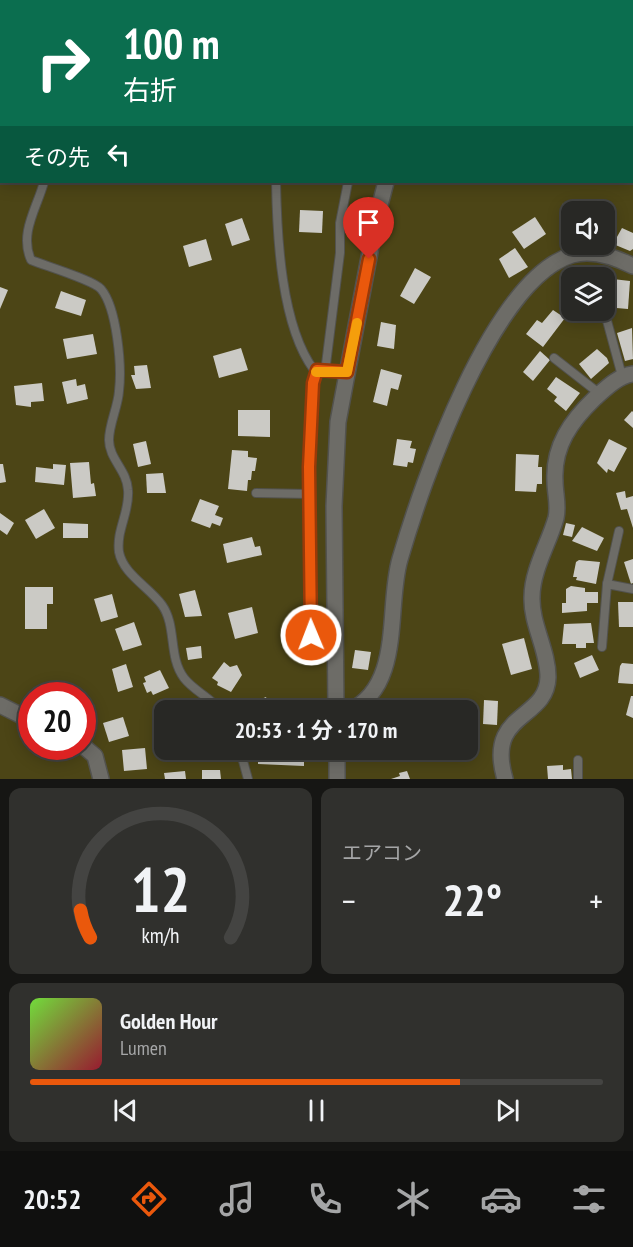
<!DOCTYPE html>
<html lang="ja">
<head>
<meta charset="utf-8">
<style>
	body { margin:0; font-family:"PT Sans Narrow","Noto Sans JP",sans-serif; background:#30302d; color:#f1f3f6; height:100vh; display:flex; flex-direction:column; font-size:22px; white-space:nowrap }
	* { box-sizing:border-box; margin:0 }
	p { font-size:20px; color:#a5a6a7 }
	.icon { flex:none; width:33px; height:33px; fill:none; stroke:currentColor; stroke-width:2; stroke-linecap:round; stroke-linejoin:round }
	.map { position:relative; height:779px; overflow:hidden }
	.sheet { display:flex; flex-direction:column; gap:9px; padding:9px; background:#161614; flex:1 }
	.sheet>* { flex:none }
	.banner { position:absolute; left:0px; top:0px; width:633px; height:183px; box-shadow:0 3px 15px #0003,0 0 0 2px #444442; background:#0b6e4f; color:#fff; overflow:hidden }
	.tools { position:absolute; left:561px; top:201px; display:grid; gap:12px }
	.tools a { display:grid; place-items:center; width:54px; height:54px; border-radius:12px; background:#282825; box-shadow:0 3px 15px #0003,0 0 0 2px #444442; font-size:30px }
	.speed { position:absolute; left:18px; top:682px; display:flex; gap:12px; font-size:30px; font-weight:700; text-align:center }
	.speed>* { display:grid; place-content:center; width:78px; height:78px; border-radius:50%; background:#282825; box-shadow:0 3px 15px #0003,0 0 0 2px #444442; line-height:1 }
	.speed .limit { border:9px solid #d22; background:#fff; color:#111 }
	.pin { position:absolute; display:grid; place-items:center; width:51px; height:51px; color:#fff; margin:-62px -26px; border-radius:50% 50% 50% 0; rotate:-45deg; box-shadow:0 0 6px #0007 }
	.pin .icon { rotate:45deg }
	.me { position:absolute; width:66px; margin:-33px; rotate:359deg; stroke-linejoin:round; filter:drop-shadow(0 0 4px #0008) }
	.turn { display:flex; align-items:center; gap:21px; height:126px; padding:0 24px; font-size:27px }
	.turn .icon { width:78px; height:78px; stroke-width:2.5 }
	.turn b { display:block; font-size:42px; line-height:51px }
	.then { display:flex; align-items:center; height:57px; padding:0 24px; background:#0003; gap:12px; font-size:22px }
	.big { font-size:45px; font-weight:700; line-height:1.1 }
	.sheet .tile { flex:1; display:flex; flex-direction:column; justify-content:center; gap:9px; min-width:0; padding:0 21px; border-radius:12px; background:#30302d }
	.sheet .dial { align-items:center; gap:0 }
	.dial svg { height:156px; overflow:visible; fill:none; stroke:#444442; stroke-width:7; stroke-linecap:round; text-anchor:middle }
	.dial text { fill:#f1f3f6; stroke:none }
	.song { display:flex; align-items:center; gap:18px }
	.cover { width:72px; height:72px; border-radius:9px; background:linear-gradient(135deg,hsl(100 70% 55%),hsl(350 70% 35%)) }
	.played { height:6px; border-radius:3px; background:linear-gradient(90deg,#ea580c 75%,#444442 75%) }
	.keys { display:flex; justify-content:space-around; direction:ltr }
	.heat { display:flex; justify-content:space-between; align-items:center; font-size:33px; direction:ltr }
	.sheet .tiles { flex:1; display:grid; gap:9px; grid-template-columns:1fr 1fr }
	.tile:last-child { grid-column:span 2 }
	.trip { position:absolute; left:154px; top:700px; width:324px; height:60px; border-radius:12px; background:#282825; box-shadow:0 3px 15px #0003,0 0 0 2px #444442; font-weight:700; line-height:60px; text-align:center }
	.tab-bar { display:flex; height:96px; justify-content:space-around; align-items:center; background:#10100f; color:#a5a6a7 }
	.tab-bar .icon { width:42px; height:42px }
	.tab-bar .on { color:#ea580c }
	.tab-bar b { font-size:27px; color:#f1f3f6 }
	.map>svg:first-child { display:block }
	.green { fill:#4c4516; fill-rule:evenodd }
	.building { fill:#cbcac5 }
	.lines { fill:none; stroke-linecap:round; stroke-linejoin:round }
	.service-casing { stroke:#52524e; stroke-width:10 }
	.minor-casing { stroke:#52524e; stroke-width:18 }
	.service { stroke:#6d6c67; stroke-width:8 }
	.minor { stroke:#6d6c67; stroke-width:15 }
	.route-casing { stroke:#983908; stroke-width:15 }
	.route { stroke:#ea580c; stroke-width:10 }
	.slow { stroke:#f59e0b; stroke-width:10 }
</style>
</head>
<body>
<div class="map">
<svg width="633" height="779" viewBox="0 0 633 779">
	<rect width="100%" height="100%" fill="#363531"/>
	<!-- green -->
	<path class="green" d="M0,0H633V779H0ZM2,2H632V182H2ZM572,212H604V244H572ZM572,278H604V310H572ZM32,696H82V747H32ZM165,711H468V750H165Z"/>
	<!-- building -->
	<g class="building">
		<path d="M601,199L602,212H572V225L566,226L562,204Z"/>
		<path d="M300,210L323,211L322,233L299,232Z"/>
		<path d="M535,217L546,234L524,249L512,232Z"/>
		<path d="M242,218L250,240L232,246L225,224Z"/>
		<path d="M622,228L633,233V249L630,251L613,244Z"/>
		<path d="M206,239L212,260L189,267L183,246Z"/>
		<path d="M515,248L528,267L509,278L499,259Z"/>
		<path d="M415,268L431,277L414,304L400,296Z"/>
		<path d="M604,278L630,281L628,309L605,307Z"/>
		<path d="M0,287L8,290L0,309Z"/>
		<path d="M61,291L86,300L81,316L55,308Z"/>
		<path d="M572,292V310L563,299Z"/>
		<path d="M553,310L565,318L543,347L526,334L537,320L542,323Z"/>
		<path d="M572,310H586L578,317Z"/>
		<path d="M381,322L396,325L394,349L377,346Z"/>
		<path d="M632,328L633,359L625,361L617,333Z"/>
		<path d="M93,334L97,354L67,359L63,339Z"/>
		<path d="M241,348L248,370L219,378L213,356Z"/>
		<path d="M597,349L607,358L609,363L591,379L579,364Z"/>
		<path d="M540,351L550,360L533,381L523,372Z"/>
		<path d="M147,365L151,388L136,389L131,375H135L134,366Z"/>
		<path d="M381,369L402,375L398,390L391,388L387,406L373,402Z"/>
		<path d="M556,377L580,393L566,411L554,401L557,397L547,389Z"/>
		<path d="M76,379L77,386L85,384L88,399L67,404L62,382Z"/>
		<path d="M42,383L44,401L31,402V407L16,405L14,386Z"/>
		<path d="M238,410H270V437L238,436Z"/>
		<path d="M632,411L633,412V428L624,420Z"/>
		<path d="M397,439L412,441L410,448L416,449L413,463L408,462L407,467L393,465Z"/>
		<path d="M609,439L627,448L614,472L608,469L607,473L597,463Z"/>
		<path d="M146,441L151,464L138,467L133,444Z"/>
		<path d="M232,450L248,451V457L257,458L255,471H252L251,480H248L247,491L228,489Z"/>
		<path d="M516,454L539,455L538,467H542V484H537L536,492L515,491Z"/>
		<path d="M89,462L91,484L94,483L96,496L73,498L70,463Z"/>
		<path d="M0,464H3L6,482L0,483Z"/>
		<path d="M53,464L66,465L64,485L35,482L36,467L53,469Z"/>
		<path d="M163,473L166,493H147L146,474Z"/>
		<path d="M625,491L626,498L633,496V528L627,509L621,510L616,493Z"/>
		<path d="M200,499L219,506L215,515L223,518L220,526L212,523L210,528L191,521Z"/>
		<path d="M44,509L55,528L36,539L25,520Z"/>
		<path d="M0,513L14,523L7,535L0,530Z"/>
		<path d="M63,523L88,524V538H63Z"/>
		<path d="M566,523L575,525L572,537L563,535Z"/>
		<path d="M582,527L604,538L597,551L572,541Z"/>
		<path d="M252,537L255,547L260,546L262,555L227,563L223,544Z"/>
		<path d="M633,559V583L631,584L624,562Z"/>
		<path d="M579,560L600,562L596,584L576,580L577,577H573L576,562Z"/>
		<path d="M571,586L585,588V592H598V603H587V611L562,613V603H566V589Z"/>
		<path d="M25,587H53V604H47V629H25Z"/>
		<path d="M195,590L202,616L185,617L179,594Z"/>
		<path d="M112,594L118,617L101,622L94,599Z"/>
		<path d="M618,602H633V627H619Z"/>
		<path d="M252,607L258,633L235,639L228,613Z"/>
		<path d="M134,622L142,645L123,651L115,629Z"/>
		<path d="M591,623L594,643H586V648H576V644H562L564,624Z"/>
		<path d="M524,638L532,669L511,675L502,644Z"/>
		<path d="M201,646L202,658L188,660L186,648Z"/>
		<path d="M355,650L371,652L368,670L352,668Z"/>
		<path d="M592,655L599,670L580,678L574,663Z"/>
		<path d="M224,662L230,667L237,665L242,675L231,692L217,685L218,682L212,678Z"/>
		<path d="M622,663L633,664V684L618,683L620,666Z"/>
		<path d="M126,664L133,687L118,692L112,669Z"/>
		<path d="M160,670L169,688L153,695L151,691L147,693L143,683L146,682L144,677Z"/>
		<path d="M631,696H633V718L626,715Z"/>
		<path d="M266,697L271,711H246L245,708L255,704L254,702Z"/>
		<path d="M484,700L498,701L497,725L483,724Z"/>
		<path d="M123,717L129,736L109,742L103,723Z"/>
		<path d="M145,748L147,769L124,771L122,750Z"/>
		<path d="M274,750H304V766L258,764V752Z"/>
		<path d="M563,765V770L571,769L572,779H548L547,766Z"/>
		<path d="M202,770H220L221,779H202Z"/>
		<path d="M185,771L186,779H165L164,773Z"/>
		<path d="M407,771L410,779H391L400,776L399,773Z"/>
	</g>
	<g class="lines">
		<defs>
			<g id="service">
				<path d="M290,2L291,0"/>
				<path d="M419,2L420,0"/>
				<path d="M44,182C37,208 19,233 31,260C46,266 93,280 101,289C117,308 122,366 119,391C118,407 109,424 109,440C109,459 127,470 128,490C130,512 116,530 119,552C123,574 149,587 162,605C177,626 168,657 184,678C194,691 210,697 221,711"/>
				<path d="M276,182C277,236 281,326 314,370L347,372"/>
				<path d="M606,317L622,376"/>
				<path d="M554,358L600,394"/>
				<path d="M325,372L340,253V223L348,182"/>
				<path d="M256,493L310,494"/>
				<path d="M607,584L619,531"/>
				<path d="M602,647L607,584L633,589"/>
				<path d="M311,657L310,398L317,370"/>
				<path d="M240,750L248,779"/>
				<path d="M578,760V779"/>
			</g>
			<g id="minor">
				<path d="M518,2L519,0"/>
				<path d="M0,705L32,721"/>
				<path d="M336,711L334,506L338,422L376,220L386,182"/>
				<path d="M349,711C404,686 386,606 400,559C422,483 492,279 572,255C592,249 615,257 633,266"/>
				<path d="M82,745L95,756L101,779"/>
				<path d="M337,779V750"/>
				<path d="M505,779C485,711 547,721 548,677C548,650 531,624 532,597C532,570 549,543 556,518C559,505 555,494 555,481C553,446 571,421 595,398C606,388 618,376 633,374"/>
			</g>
		</defs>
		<!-- service casing -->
		<use href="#service" class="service-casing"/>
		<!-- minor casing -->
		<use href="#minor" class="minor-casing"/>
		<!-- service -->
		<use href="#service" class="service"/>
		<!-- minor -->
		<use href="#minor" class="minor"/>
	</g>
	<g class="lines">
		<defs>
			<path id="route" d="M311,635L309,467L313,383L317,370L347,372L369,259"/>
		</defs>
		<!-- route casing -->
		<use href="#route" class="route-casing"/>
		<!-- route -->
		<use href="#route" class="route"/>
		<!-- slow -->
		<path class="slow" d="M316,372H347L357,323"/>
	</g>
</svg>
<div class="tools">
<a><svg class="icon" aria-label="sound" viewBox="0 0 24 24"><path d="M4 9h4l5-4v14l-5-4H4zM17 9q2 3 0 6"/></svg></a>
<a><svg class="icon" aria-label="layers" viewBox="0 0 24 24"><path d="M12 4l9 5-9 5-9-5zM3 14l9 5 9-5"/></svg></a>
</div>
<div class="speed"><div class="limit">20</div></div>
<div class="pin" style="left:369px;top:259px;background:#d93025"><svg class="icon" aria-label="arrive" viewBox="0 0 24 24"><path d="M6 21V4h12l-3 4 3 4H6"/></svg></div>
<svg class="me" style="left:311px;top:635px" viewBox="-20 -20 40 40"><circle r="17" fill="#ea580c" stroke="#fff" stroke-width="3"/><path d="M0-11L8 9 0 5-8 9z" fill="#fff"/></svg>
<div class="trip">20:53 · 1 分 · 170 m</div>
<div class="banner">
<div class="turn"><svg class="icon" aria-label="right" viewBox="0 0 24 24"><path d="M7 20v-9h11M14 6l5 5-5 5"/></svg><div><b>100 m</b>右折</div></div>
<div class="then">その先<svg class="icon" aria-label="left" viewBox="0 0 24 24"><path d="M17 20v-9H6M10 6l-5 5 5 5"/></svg></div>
</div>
</div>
<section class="sheet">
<div class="tiles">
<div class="tile dial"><svg viewBox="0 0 100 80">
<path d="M14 69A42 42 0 1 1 86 69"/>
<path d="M14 69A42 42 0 0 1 9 55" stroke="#ea580c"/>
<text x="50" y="56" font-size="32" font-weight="700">12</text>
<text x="50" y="72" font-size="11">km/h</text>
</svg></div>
<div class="tile"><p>エアコン</p>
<div class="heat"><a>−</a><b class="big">22°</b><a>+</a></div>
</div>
<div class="tile">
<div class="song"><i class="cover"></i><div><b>Golden Hour</b><p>Lumen</p></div></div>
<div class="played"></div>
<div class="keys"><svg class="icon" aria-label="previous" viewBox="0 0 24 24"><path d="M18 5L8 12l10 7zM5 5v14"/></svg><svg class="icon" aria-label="pause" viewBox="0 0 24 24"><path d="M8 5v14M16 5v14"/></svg><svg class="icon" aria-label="next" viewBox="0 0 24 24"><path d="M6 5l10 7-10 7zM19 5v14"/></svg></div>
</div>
</div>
</section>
<nav class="tab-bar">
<b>20:52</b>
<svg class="icon on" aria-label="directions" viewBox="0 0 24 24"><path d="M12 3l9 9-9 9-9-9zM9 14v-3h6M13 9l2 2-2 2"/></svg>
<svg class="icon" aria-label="music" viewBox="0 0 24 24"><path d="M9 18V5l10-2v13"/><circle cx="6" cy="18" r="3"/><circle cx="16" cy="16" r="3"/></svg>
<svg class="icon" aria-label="phone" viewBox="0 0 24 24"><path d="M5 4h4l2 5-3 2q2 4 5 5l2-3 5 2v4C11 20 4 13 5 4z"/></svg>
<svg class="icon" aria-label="climate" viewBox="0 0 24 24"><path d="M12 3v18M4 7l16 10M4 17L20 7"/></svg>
<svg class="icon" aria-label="car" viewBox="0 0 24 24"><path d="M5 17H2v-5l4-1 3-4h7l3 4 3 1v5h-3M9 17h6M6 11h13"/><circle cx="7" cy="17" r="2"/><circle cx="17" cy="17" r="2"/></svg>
<svg class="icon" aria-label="filters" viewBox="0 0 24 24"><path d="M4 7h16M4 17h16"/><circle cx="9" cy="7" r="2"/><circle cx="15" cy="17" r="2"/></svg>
</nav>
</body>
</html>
